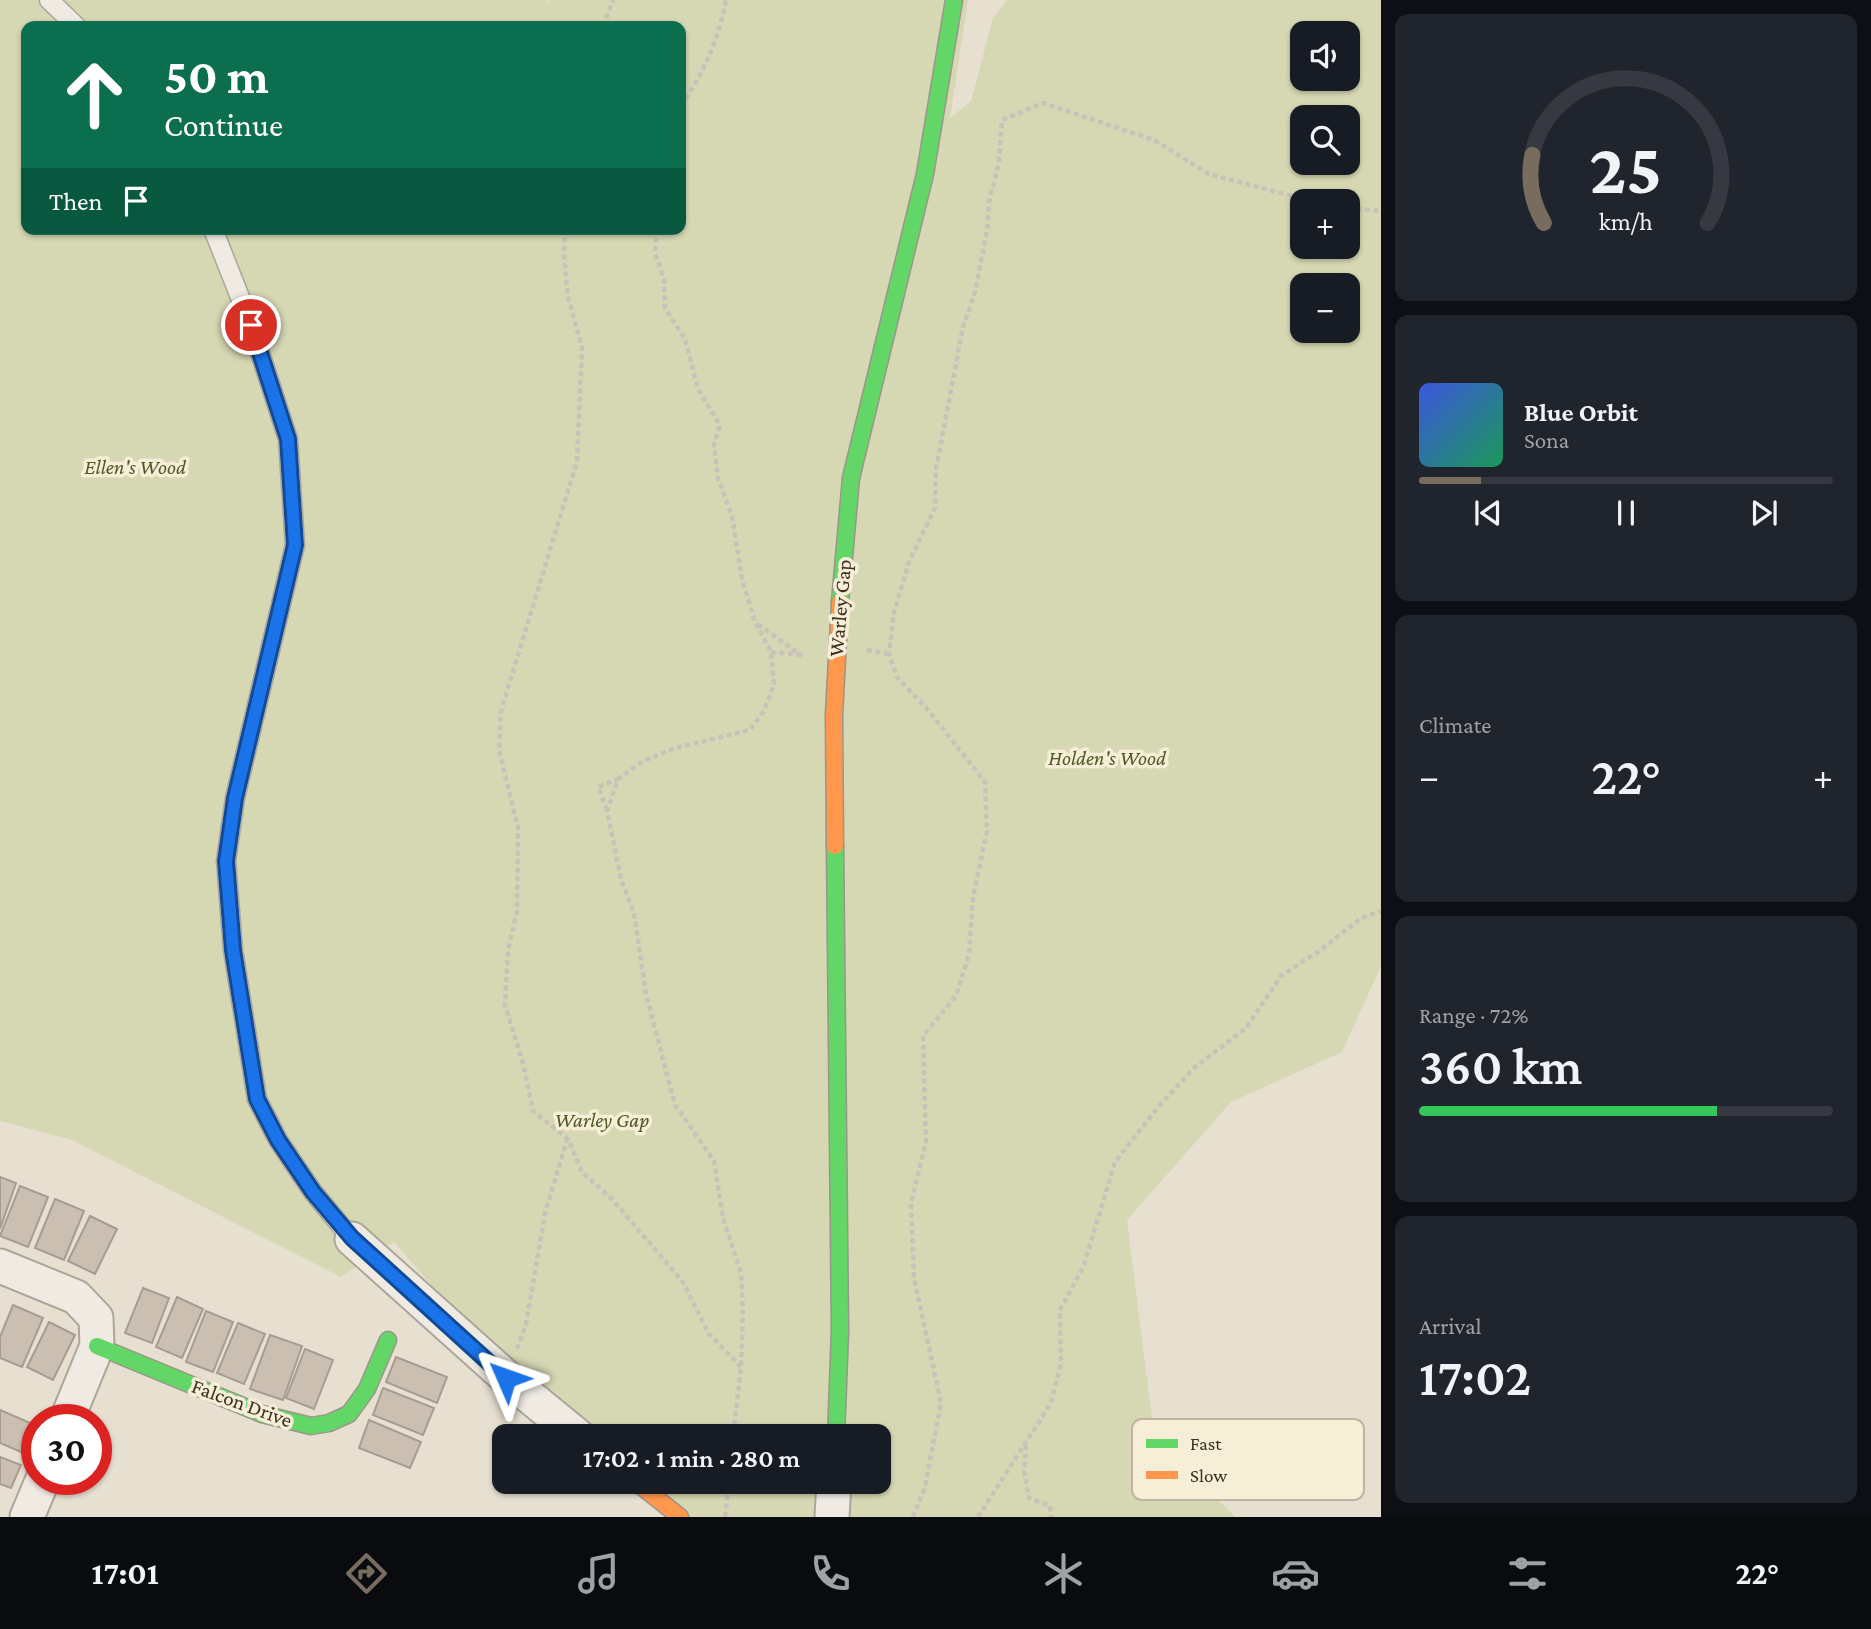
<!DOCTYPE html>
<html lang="en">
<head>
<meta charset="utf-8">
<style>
	body { margin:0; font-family:"Crimson Pro",serif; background:#20242c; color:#f1f3f6; height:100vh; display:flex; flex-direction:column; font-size:26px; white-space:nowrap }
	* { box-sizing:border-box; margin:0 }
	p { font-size:23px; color:#9ea1a6 }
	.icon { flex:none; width:38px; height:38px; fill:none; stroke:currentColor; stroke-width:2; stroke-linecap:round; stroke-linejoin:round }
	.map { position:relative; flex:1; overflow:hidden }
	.side { display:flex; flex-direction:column; gap:14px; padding:14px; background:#0d0f14; width:490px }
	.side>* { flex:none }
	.guide { position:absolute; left:21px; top:21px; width:665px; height:214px; border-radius:14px; box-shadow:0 2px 5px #0004; background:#0b6e4f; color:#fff; overflow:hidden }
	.tools { position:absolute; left:1290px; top:21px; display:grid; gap:14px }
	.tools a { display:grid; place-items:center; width:70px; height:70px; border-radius:14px; background:#171b24; box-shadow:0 2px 5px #0004; font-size:35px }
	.speed { position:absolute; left:21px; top:1404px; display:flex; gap:14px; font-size:35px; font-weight:700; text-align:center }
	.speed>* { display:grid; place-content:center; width:91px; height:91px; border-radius:50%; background:#171b24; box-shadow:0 2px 5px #0004; line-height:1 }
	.speed .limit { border:10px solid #d22; background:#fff; color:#111 }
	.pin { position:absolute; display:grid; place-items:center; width:60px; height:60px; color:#fff; margin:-30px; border:4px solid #fff; border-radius:50%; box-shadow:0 2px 7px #0007 }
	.me { position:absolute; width:77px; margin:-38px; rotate:313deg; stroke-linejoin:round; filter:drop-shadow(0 0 5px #0008) }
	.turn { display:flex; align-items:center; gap:24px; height:147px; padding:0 28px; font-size:32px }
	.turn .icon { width:91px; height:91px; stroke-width:2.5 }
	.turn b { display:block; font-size:49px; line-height:60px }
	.then { display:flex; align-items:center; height:66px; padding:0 28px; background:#0003; gap:14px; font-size:26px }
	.big { font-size:52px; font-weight:600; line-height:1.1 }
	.side .card { flex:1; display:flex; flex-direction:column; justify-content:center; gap:10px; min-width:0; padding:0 24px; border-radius:14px; background:#20242c }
	.side .dial { align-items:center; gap:0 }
	.dial svg { height:182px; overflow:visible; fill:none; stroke:#363941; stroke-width:7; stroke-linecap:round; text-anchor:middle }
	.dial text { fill:#f1f3f6; stroke:none }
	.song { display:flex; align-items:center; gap:21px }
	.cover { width:84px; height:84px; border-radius:10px; background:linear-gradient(135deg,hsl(230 70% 55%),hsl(150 70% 35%)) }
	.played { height:7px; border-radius:4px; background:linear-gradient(90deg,#786c5e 15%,#363941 15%) }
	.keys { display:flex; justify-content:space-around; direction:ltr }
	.heat { display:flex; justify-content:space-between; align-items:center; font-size:38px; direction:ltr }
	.charge { height:10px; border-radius:5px; background:linear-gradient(90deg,#34c759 72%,#363941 0) }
	.trip { position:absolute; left:492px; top:1424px; width:399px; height:70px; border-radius:14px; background:#171b24; box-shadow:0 2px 5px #0004; font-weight:600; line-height:70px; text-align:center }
	.dock { display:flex; height:112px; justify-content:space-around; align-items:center; background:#090b0e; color:#9ea1a6 }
	.dock .icon { width:49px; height:49px }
	.dock .current { color:#786c5e }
	.dock b { font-size:32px; color:#f1f3f6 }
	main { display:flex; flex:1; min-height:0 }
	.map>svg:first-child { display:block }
	.green { fill:#d6d7b3; fill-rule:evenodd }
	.building { fill:#cbbfb2; stroke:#a89c90; stroke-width:2 }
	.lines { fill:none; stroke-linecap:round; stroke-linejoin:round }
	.lane-casing { stroke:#ada599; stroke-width:21 }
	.street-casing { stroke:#ada599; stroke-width:37 }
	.fast-casing { stroke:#9c958a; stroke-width:19 }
	.slow-casing { stroke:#9c958a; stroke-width:19 }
	.path { stroke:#c8c2b9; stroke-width:4.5; stroke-dasharray:5 3.5; stroke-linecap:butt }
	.lane { stroke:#efebe3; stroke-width:18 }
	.street { stroke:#efebe3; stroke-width:33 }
	.fast { stroke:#63d668; stroke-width:16 }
	.slow { stroke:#ff974d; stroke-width:16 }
	.route-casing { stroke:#114b97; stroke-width:18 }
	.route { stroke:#1a73e8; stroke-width:12 }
	.labels { text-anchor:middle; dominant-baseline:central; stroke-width:7; stroke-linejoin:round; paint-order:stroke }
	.park-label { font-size:21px; font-style:italic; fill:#4d5a26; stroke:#f7eed8 }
	.street-label { font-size:21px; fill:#3d2e20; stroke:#f7eed8 }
	.key { fill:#f7eed8; stroke:#bfb4a1; stroke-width:2 }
	.key-label { font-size:19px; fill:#3d2e20 }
</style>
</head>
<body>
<main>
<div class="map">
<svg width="1381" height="1517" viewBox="0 0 1381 1517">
	<rect width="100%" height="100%" fill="#e7e0d1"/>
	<!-- green -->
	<path class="green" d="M0,0H547V3L549,0H968L950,118L971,101L993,18L1007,0H1381V966L1342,1052L1231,1102L1127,1220L1154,1434L1235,1517H677L638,1482H878V1437H588L493,1355L394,1242L341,1277L72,1140L0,1121ZM26,26H681V229H26ZM1302,33H1348V79H1302ZM1302,117H1348V163H1302ZM1302,201H1348V247H1302ZM1302,285H1348V331H1302Z"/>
	<!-- building -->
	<g class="building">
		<path d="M0,1177L16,1183L0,1229Z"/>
		<path d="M20,1186L48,1197L28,1247L0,1236Z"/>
		<path d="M55,1199L84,1211L64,1260L35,1248Z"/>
		<path d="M90,1216L117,1229L95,1274L68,1261Z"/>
		<path d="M143,1288L169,1298L152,1343L125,1333Z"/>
		<path d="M177,1297L203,1309L182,1358L156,1347Z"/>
		<path d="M13,1305L43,1318L22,1367L0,1358V1337Z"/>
		<path d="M206,1311L233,1322L213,1372L186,1362Z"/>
		<path d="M49,1322L75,1335L53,1380L27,1367Z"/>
		<path d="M238,1323L265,1334L244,1384L217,1373Z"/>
		<path d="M270,1335L302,1346L283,1400L250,1389Z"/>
		<path d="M305,1349L333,1360L314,1409L286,1398Z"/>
		<path d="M396,1357L447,1377L437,1403L386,1382Z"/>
		<path d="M383,1388L434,1408L423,1435L373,1415Z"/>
		<path d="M0,1410L37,1426V1434L28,1455L0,1443Z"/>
		<path d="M369,1420L421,1442L410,1468L359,1448Z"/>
		<path d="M0,1457L21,1465L11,1488L0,1484Z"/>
	</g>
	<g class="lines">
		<defs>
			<g id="lane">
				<path d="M49,0L76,26"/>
				<path d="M213,229L251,325L288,439L295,545L235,798L226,861L233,950L257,1099L278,1140L313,1192L352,1239"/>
			</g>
			<g id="street">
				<path d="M352,1239L507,1378L579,1437"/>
				<path d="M0,1266L76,1297L96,1318L97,1346L67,1419"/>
				<path d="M27,1517L43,1479"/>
				<path d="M832,1517L834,1482"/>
			</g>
			<g id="fast">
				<path d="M840,602L851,478L925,174L954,0"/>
				<path d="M835,846L840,1331L836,1437"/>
				<path d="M97,1346L262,1414L311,1426L329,1423L349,1414L367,1389L388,1340"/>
			</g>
			<g id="slow">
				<path d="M835,846L834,715L840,602"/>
				<path d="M636,1482L680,1517"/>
			</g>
		</defs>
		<!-- lane casing -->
		<use href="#lane" class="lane-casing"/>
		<!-- street casing -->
		<use href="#street" class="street-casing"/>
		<!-- fast casing -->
		<use href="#fast" class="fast-casing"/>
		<!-- slow casing -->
		<use href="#slow" class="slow-casing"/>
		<!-- path -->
		<g class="path">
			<path d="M603,26L613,0"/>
			<path d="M681,106C704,72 718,41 726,0"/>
			<path d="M1348,208L1381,211"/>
			<path d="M565,229L564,256L568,297L582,347L577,461L501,711L499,750L518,828L517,911L508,950L505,1005L523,1063L533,1111L568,1139L582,1172L612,1199L683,1282L709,1334L741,1367"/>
			<path d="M657,229L655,253L664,278L665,308L685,339L698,389L720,425L714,445L718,479L732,516L742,579L755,622L771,652L774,684L764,711L750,730L675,748L643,761L618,779L607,811L621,879L634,913L646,994L675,1105L714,1161L723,1218L741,1273L743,1313L741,1367L733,1437"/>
			<path d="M758,624L802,656"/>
			<path d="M867,650L889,654"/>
			<path d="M771,652L805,655"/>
			<path d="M607,810L598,787L618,779"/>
			<path d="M517,1349L526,1324L545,1213L567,1140"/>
			<path d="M1026,1445L1024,1471L1029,1498L1050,1506L1051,1517"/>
			<path d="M725,1517L729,1482"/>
			<path d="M913,1517L925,1487L941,1403L914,1278L911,1203L926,1142L923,1036L956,996L969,954L973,897L987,831L985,782L928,710L897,677L889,654L894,612L909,562L935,508L936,469L963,327L975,292L987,231L989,202L999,162L1002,120L1043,103L1154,140L1209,174L1311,201"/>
			<path d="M978,1517L1051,1403L1061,1363L1060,1310L1084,1265L1115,1162L1159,1106L1194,1068L1246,1028L1281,976L1322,949L1361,918L1381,911"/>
		</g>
		<!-- lane -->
		<use href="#lane" class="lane"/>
		<!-- street -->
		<use href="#street" class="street"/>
		<!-- fast -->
		<use href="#fast" class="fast"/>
		<!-- slow -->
		<use href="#slow" class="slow"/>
	</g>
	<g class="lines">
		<defs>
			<path id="route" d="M251,325L288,439L295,545L235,798L226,861L233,950L257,1099L278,1140L313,1192L352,1238L506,1378"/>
		</defs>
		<!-- route casing -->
		<use href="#route" class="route-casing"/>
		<!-- route -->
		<use href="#route" class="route"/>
	</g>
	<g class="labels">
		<!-- park labels -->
		<g class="park-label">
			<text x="135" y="467">Ellen's Wood</text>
			<text x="1107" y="758">Holden's Wood</text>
			<text x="602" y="1120">Warley Gap</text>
		</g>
		<!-- street labels -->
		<g class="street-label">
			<text transform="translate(840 608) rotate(-85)">Warley Gap</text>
			<text transform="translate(242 1403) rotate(20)">Falcon Drive</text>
		</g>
	</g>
	<!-- legend -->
	<rect x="1132" y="1419" width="232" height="81" rx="10" class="key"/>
	<rect x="1146" y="1439" width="32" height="9" fill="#63d668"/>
	<rect x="1146" y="1471" width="32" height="8" fill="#ff974d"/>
	<g class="key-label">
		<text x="1190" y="1450">Fast</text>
		<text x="1190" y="1482">Slow</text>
	</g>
</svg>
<div class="tools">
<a><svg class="icon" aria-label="sound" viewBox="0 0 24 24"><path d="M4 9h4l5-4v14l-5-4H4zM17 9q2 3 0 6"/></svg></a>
<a><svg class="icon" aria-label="search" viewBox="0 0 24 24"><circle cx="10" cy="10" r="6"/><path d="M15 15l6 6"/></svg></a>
<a>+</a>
<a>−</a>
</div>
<div class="speed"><div class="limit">30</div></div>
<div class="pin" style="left:251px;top:325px;background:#d93025"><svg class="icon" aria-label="arrive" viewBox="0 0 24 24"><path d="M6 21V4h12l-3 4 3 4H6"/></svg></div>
<svg class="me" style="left:506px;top:1378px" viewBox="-20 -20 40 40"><path d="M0-17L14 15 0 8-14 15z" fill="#1a73e8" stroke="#fff" stroke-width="4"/></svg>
<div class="trip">17:02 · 1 min · 280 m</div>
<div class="guide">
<div class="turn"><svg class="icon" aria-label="ahead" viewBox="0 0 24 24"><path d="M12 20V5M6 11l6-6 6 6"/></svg><div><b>50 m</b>Continue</div></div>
<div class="then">Then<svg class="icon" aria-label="arrive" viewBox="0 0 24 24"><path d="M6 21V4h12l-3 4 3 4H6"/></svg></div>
</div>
</div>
<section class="side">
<div class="card dial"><svg viewBox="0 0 100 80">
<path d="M14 69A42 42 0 1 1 86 69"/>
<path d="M14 69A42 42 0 0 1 9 39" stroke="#786c5e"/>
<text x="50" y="56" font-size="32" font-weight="700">25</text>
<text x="50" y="72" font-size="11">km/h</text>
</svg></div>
<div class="card">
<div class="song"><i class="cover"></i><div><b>Blue Orbit</b><p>Sona</p></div></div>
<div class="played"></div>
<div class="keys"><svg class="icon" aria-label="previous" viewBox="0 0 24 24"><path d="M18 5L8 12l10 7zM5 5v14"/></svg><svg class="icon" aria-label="pause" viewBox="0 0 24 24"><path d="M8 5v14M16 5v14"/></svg><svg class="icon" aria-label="next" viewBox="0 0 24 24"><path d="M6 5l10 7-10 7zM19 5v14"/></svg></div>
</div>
<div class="card"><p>Climate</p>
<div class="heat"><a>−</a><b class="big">22°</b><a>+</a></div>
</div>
<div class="card"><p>Range · 72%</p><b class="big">360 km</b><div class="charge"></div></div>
<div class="card"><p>Arrival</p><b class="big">17:02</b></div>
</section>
</main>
<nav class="dock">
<b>17:01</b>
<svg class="icon current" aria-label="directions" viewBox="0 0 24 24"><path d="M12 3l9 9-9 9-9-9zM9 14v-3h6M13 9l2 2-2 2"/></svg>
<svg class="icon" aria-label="music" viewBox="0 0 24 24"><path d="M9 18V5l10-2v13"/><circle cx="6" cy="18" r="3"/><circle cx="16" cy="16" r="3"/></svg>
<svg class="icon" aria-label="phone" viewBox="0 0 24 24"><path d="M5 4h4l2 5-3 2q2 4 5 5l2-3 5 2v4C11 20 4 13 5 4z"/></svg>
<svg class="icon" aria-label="climate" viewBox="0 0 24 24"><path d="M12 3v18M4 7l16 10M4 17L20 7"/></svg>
<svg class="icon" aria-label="car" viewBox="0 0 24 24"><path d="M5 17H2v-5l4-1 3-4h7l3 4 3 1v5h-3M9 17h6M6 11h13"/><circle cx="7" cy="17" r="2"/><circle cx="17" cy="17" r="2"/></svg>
<svg class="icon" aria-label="filters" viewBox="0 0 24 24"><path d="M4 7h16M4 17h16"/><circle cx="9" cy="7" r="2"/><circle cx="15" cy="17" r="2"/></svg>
<b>22°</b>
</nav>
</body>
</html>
